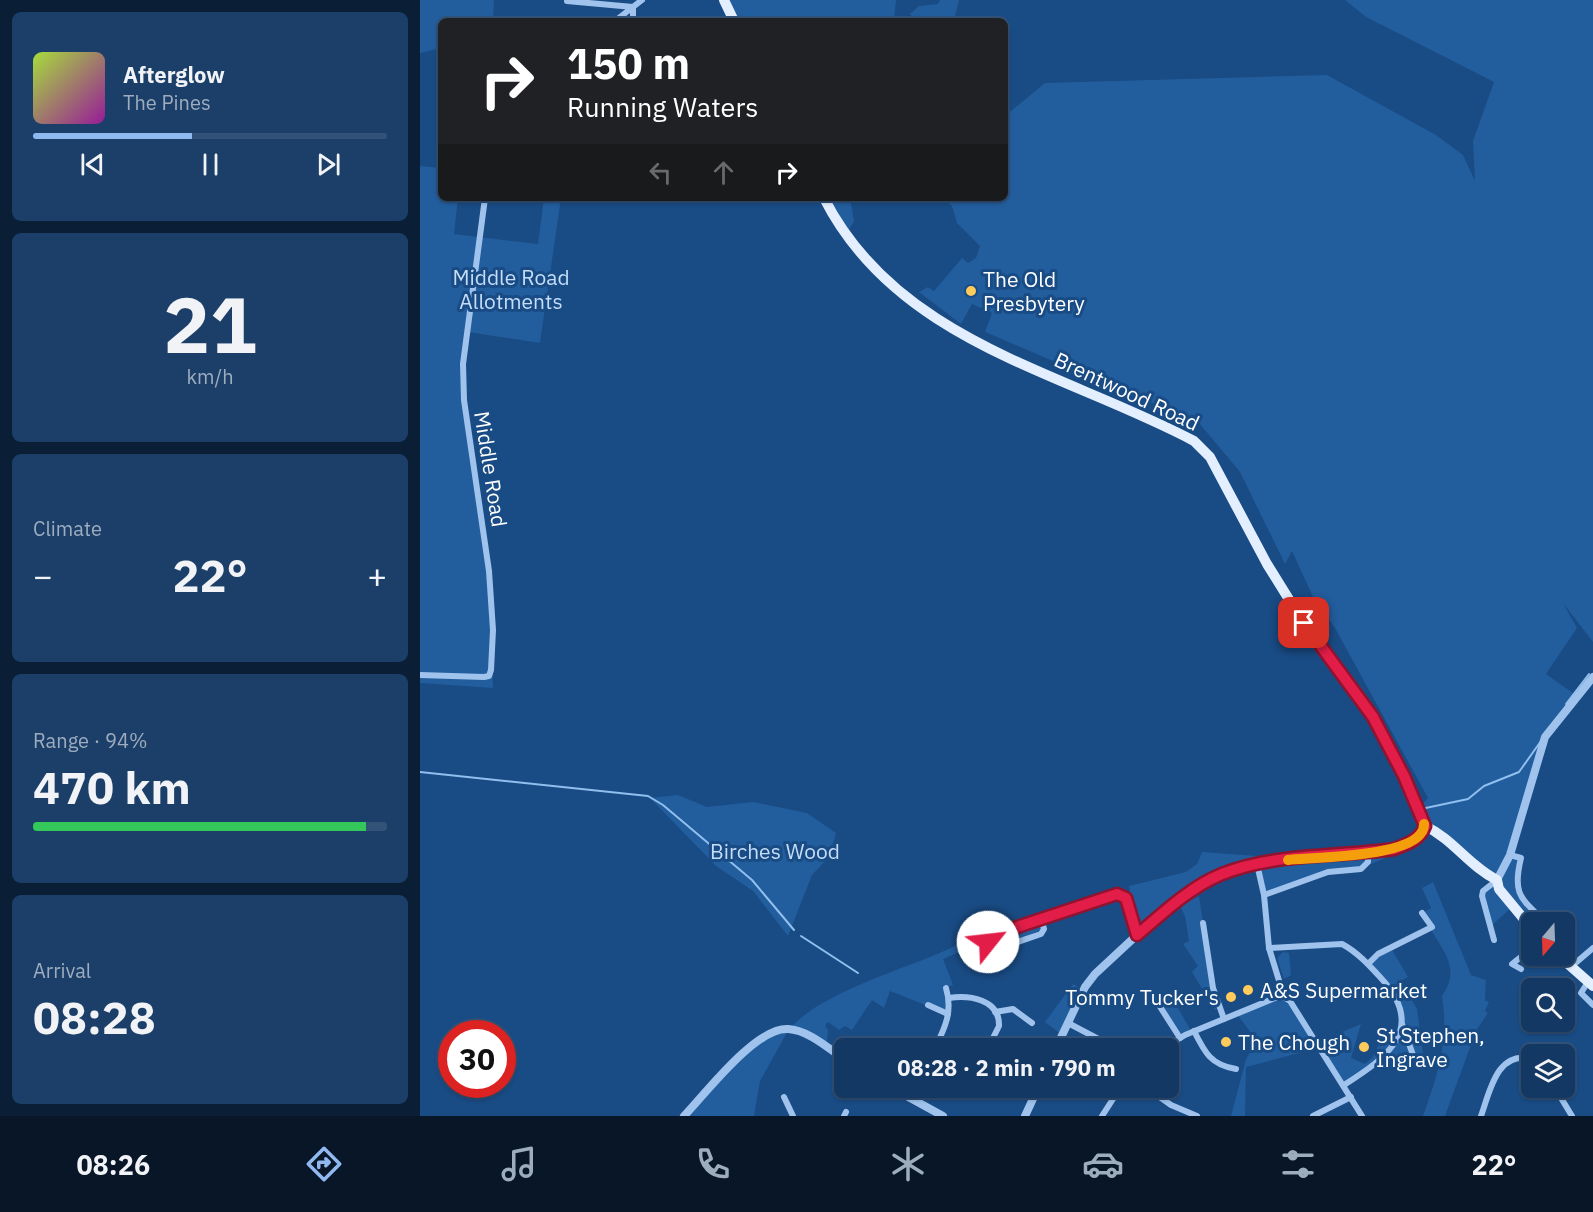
<!DOCTYPE html>
<html lang="en">
<head>
<meta charset="utf-8">
<style>
	body { margin:0; font-family:"IBM Plex Sans",sans-serif; background:#1c3f69; color:#f1f3f6; height:100vh; display:flex; flex-direction:column; font-size:22px; white-space:nowrap }
	* { box-sizing:border-box; margin:0 }
	p { font-size:20px; color:#9dacbe }
	.icon { flex:none; width:33px; height:33px; fill:none; stroke:currentColor; stroke-width:2; stroke-linecap:round; stroke-linejoin:round }
	.map { position:relative; flex:1; overflow:hidden }
	.sheet { display:flex; flex-direction:column; gap:12px; padding:12px; background:#0a1f36; width:420px }
	.sheet>* { flex:none }
	.guide { position:absolute; left:18px; top:18px; width:570px; height:183px; border-radius:9px; box-shadow:0 2px 4px #0004,0 0 0 2px #325278; background:#202124; color:#fff; overflow:hidden }
	.needle { width:39px; rotate:199deg }
	.controls { position:absolute; left:1101px; top:912px; display:grid; gap:12px }
	.controls a { display:grid; place-items:center; width:54px; height:54px; border-radius:9px; background:#133863; box-shadow:0 2px 4px #0004,0 0 0 2px #325278; font-size:30px }
	.speed { position:absolute; left:18px; top:1020px; display:flex; gap:12px; font-size:30px; font-weight:700; text-align:center }
	.speed>* { display:grid; place-content:center; width:78px; height:78px; border-radius:50%; background:#133863; box-shadow:0 2px 4px #0004,0 0 0 2px #325278; line-height:1 }
	.speed .limit { border:9px solid #d22; background:#fff; color:#111 }
	.pin { position:absolute; display:grid; place-items:center; width:51px; height:51px; color:#fff; margin:-26px; border-radius:12px; box-shadow:0 3px 9px #0006 }
	.me { position:absolute; width:66px; margin:-33px; rotate:61deg; stroke-linejoin:round; filter:drop-shadow(0 0 4px #0008) }
	.turn { display:flex; align-items:center; gap:21px; height:126px; padding:0 30px; font-size:27px }
	.turn .icon { width:78px; height:78px; stroke-width:2.5 }
	.turn b { display:block; font-size:42px; line-height:51px }
	.lanes { display:flex; align-items:center; height:57px; padding:0 30px; background:#0003; justify-content:center; gap:30px; direction:ltr }
	.lanes .off { opacity:.35 }
	.big { font-size:45px; font-weight:700; line-height:1.1 }
	.sheet .tile { flex:1; display:flex; flex-direction:column; justify-content:center; gap:9px; min-width:0; padding:0 21px; border-radius:9px; background:#1c3f69 }
	.sheet .dial { align-items:center; gap:0 }
	.dial b { font-size:78px; line-height:1 }
	.song { display:flex; align-items:center; gap:18px }
	.cover { width:72px; height:72px; border-radius:9px; background:linear-gradient(135deg,hsl(80 70% 55%),hsl(300 70% 35%)) }
	.played { height:6px; border-radius:3px; background:linear-gradient(90deg,#90b9f0 45%,#325278 45%) }
	.keys { display:flex; justify-content:space-around; direction:ltr }
	.heat { display:flex; justify-content:space-between; align-items:center; font-size:33px; direction:ltr }
	.charge { height:9px; border-radius:4px; background:linear-gradient(90deg,#34c759 94%,#325278 0) }
	.trip { position:absolute; left:414px; top:1038px; width:345px; height:60px; border-radius:9px; background:#133863; box-shadow:0 2px 4px #0004,0 0 0 2px #325278; font-weight:700; line-height:60px; text-align:center }
	.dock { display:flex; height:96px; justify-content:space-around; align-items:center; background:#081628; color:#9dacbe }
	.dock .icon { width:42px; height:42px }
	.dock .selected { color:#90b9f0 }
	.dock b { font-size:27px; color:#f1f3f6 }
	main { display:flex; flex:1; min-height:0 }
	.map>svg:first-child { display:block }
	.green { fill:#225d9d }
	.lines { fill:none; stroke-linecap:round; stroke-linejoin:round }
	.stream { stroke:#91bfee; stroke-width:2 }
	.minor { stroke:#9fc3ec; stroke-width:6 }
	.tertiary { stroke:#9fc3ec; stroke-width:8 }
	.primary { stroke:#e3efff; stroke-width:10 }
	.route-casing { stroke:#92132f; stroke-width:15 }
	.route { stroke:#e11d48; stroke-width:10 }
	.slow { stroke:#f59e0b; stroke-width:10 }
	.poi-dot { fill:#ffcb5a; stroke:#194b84; stroke-width:2 }
	.labels { text-anchor:middle; dominant-baseline:central; stroke-width:6; stroke-linejoin:round; paint-order:stroke }
	.park-label { font-size:21px; fill:#c4ddf9; stroke:#194b84 }
	.poi-label { font-size:21px; fill:#fff; stroke:#194b84; text-anchor:start }
	.street-label { font-size:21px; fill:#fff; stroke:#194b84 }
</style>
</head>
<body>
<main>
<section class="sheet">
<div class="tile">
<div class="song"><i class="cover"></i><div><b>Afterglow</b><p>The Pines</p></div></div>
<div class="played"></div>
<div class="keys"><svg class="icon" aria-label="previous" viewBox="0 0 24 24"><path d="M18 5L8 12l10 7zM5 5v14"/></svg><svg class="icon" aria-label="pause" viewBox="0 0 24 24"><path d="M8 5v14M16 5v14"/></svg><svg class="icon" aria-label="next" viewBox="0 0 24 24"><path d="M6 5l10 7-10 7zM19 5v14"/></svg></div>
</div>
<div class="tile dial"><b>21</b><p>km/h</p></div>
<div class="tile"><p>Climate</p>
<div class="heat"><a>−</a><b class="big">22°</b><a>+</a></div>
</div>
<div class="tile"><p>Range · 94%</p><b class="big">470 km</b><div class="charge"></div></div>
<div class="tile"><p>Arrival</p><b class="big">08:28</b></div>
</section>
<div class="map">
<svg width="1173" height="1116" viewBox="0 0 1173 1116">
	<rect width="100%" height="100%" fill="#194b84"/>
	<!-- green -->
	<g class="green">
		<path d="M0,0H74L73,21H21V48L0,53Z"/>
		<path d="M304,0H476L474,21H314Z"/>
		<path d="M520,0H539L534,21H495L490,14L499,6L518,4Z"/>
		<path d="M925,0H1173V642L1143,603L1157,628L1126,674L1157,696L1123,746L1090,855L1101,858L1096,887L1125,922H1112L1092,907L1070,927L1062,896L1076,881L1015,830L998,809L1008,798L915,628L893,597L872,551L865,564L820,472L779,423L565,332L572,313L552,304L541,324L499,292L508,287L514,291L542,258L548,263L556,258L560,246L537,223L532,206L523,198H585V116L625,83L907,75L1016,135L1043,155L1055,181L1053,141L1074,82L946,17Z"/>
		<path d="M0,166L21,168V198H38L34,234L118,244L124,198H141L120,343L48,332L44,400L71,588L73,688L0,683Z"/>
		<path d="M404,198H430L434,221L426,235Z"/>
		<path d="M258,795L287,807L333,802L387,813L416,833L410,856L392,875L368,936L333,891L296,866L230,798Z"/>
		<path d="M974,849L977,853L946,866L917,871L844,895L837,864Z"/>
		<path d="M782,852L838,856L835,864L802,874L717,935L706,898L710,892L709,886L766,872L777,864Z"/>
		<path d="M1013,882L1051,975L1066,980L1065,1000L1069,1002L1065,1011L1068,1013L1056,1031L1025,1116H1003C1018,1073 1029,1042 1022,996C1045,964 1015,944 1002,913L1011,908L1002,888Z"/>
		<path d="M779,896L793,988L799,1008L795,1010L772,972L778,966L763,944L769,941L765,916L760,906Z"/>
		<path d="M621,918L624,929L577,949L561,940V943L523,959L533,985L526,988L528,1014L470,991L464,1008L452,1000L432,1030L425,1026L419,1030L408,1022L405,1026L408,1030L407,1042L373,1025C405,993 474,972 517,954C541,944 563,932 588,923L591,929Z"/>
		<path d="M971,948L988,977L981,981L997,1009L1003,1054L960,1062L924,1085L898,1048L826,1067L825,1116H811L826,1059L837,1041L816,1013L864,997L899,1047L917,1034L941,1024L931,1058L945,1064L952,1058L962,1038L974,1043L978,1036L981,1008L948,964Z"/>
		<path d="M863,952L869,953L871,975L864,979L857,958Z"/>
		<path d="M653,984L663,990L642,1035L625,1022Z"/>
		<path d="M750,994L770,1029L758,1035L737,1002Z"/>
		<path d="M369,1029L340,1081L334,1116H264L330,1046Z"/>
	</g>
	<g class="lines">
		<!-- stream -->
		<g class="stream">
			<path d="M1146,704L1169,674"/>
			<path d="M0,772L228,796L243,805L332,880L374,930"/>
			<path d="M1001,809L1048,799L1064,786L1099,772L1121,741"/>
			<path d="M381,936L438,973"/>
		</g>
		<!-- minor -->
		<g class="minor">
			<path d="M147,1L213,7V21"/>
			<path d="M195,21L222,0"/>
			<path d="M0,675L64,677L69,676L71,670L73,630L69,571L44,400L43,364L65,198"/>
			<path d="M1090,855L1101,858C1092,895 1101,898 1125,922"/>
			<path d="M837,864L844,895L849,948L864,997L870,1001L942,1116"/>
			<path d="M844,895L908,872L941,869L948,862V853"/>
			<path d="M783,923L793,988L804,1019"/>
			<path d="M567,937L571,947L577,949L621,934L624,929L621,918"/>
			<path d="M561,940L697,894L706,898L717,935"/>
			<path d="M1074,940L1062,896L1063,891L1077,880"/>
			<path d="M849,948L922,944C937,952 949,965 960,977C1008,1028 968,1057 924,1085"/>
			<path d="M948,964L958,954L1012,927L1002,913"/>
			<path d="M1152,966L1173,948"/>
			<path d="M1101,969L1092,964L1112,948"/>
			<path d="M1168,982L1161,993L1173,1005"/>
			<path d="M529,998C549,995 580,999 579,1026L568,1048"/>
			<path d="M737,1002L760,1038"/>
			<path d="M508,1005L528,1014"/>
			<path d="M575,1012L593,1009L612,1023"/>
			<path d="M648,1023L686,1043"/>
			<path d="M774,1031C785,1053 791,1065 816,1069"/>
			<path d="M515,1048C525,1028 533,1011 526,988"/>
			<path d="M557,1048H559"/>
			<path d="M744,1048L765,1035L855,998L864,997"/>
			<path d="M960,1062L993,1055L982,1024"/>
			<path d="M727,1088L751,1105L777,1116"/>
			<path d="M1135,1088L1152,1116"/>
			<path d="M364,1097L373,1116"/>
			<path d="M491,1099L496,1088"/>
			<path d="M424,1116L426,1112"/>
			<path d="M682,1116L700,1088"/>
			<path d="M893,1116L931,1097"/>
			<path d="M1061,1116C1070,1091 1077,1050 1112,1059"/>
		</g>
		<!-- tertiary -->
		<g class="tertiary">
			<path d="M1077,880L1090,855L1125,737L1173,677"/>
			<path d="M636,1048L665,987L675,974L717,935L777,887L802,874L837,864L974,849C987,844 1000,840 1005,826"/>
			<path d="M472,1088L523,1116"/>
			<path d="M264,1116C286,1093 336,1027 368,1029C388,1030 408,1048 424,1059"/>
			<path d="M605,1116L618,1088"/>
		</g>
		<!-- primary -->
		<g class="primary">
			<path d="M304,0L314,21"/>
			<path d="M404,198C477,342 644,372 774,441L790,457L847,564L896,643L953,717L984,776L1005,826C1033,839 1049,866 1077,880L1079,889L1112,929"/>
			<path d="M1139,956L1173,986"/>
		</g>
	</g>
	<g class="lines">
		<defs>
			<path id="route" d="M568,942L567,938L579,933L697,894L706,898L717,935C743,913 770,887 802,874C855,853 919,857 974,849C987,844 1000,840 1005,826L984,776L953,717L884,623"/>
		</defs>
		<!-- route casing -->
		<use href="#route" class="route-casing"/>
		<!-- route -->
		<use href="#route" class="route"/>
		<!-- slow -->
		<path class="slow" d="M868,860C894,857 1005,858 1004,824"/>
	</g>
	<!-- markers -->
	<g class="poi-dot">
		<circle cx="551" cy="291" r="6"/>
		<circle cx="828" cy="990" r="6"/>
		<circle cx="811" cy="997" r="6"/>
		<circle cx="806" cy="1042" r="6"/>
		<circle cx="944" cy="1047" r="6"/>
	</g>
	<g class="labels">
		<!-- park labels -->
		<g class="park-label">
			<text x="91" y="277">Middle Road<tspan x="91" dy="24">Allotments</tspan></text>
			<text x="355" y="851">Birches Wood</text>
		</g>
		<!-- poi labels -->
		<g class="poi-label">
			<text x="563" y="279">The Old<tspan x="563" dy="24">Presbytery</tspan></text>
			<text x="840" y="990">A&amp;S Supermarket</text>
			<text x="799" y="997" text-anchor="end">Tommy Tucker's</text>
			<text x="956" y="1035">St Stephen,<tspan x="956" dy="24">Ingrave</tspan></text>
			<text x="818" y="1042">The Chough</text>
		</g>
		<!-- street labels -->
		<g class="street-label">
			<text transform="translate(707 391) rotate(25)">Brentwood Road</text>
			<text transform="translate(71 469) rotate(81)">Middle Road</text>
		</g>
	</g>
</svg>
<div class="controls">
<a><svg class="needle" viewBox="-14 -14 28 28"><path d="M0-13l5 13h-10z" fill="#e53935"/><path d="M0 13l5-13h-10z" fill="#9dacbe"/></svg></a>
<a><svg class="icon" aria-label="search" viewBox="0 0 24 24"><circle cx="10" cy="10" r="6"/><path d="M15 15l6 6"/></svg></a>
<a><svg class="icon" aria-label="layers" viewBox="0 0 24 24"><path d="M12 4l9 5-9 5-9-5zM3 14l9 5 9-5"/></svg></a>
</div>
<div class="speed"><div class="limit">30</div></div>
<div class="pin" style="left:884px;top:623px;background:#d93025"><svg class="icon" aria-label="arrive" viewBox="0 0 24 24"><path d="M6 21V4h12l-3 4 3 4H6"/></svg></div>
<svg class="me" style="left:568px;top:942px" viewBox="-20 -20 40 40"><circle r="19" fill="#fff"/><path d="M0-13L10 11 0 6-10 11z" fill="#e11d48"/></svg>
<div class="trip">08:28 · 2 min · 790 m</div>
<div class="guide">
<div class="turn"><svg class="icon" aria-label="right" viewBox="0 0 24 24"><path d="M7 20v-9h11M14 6l5 5-5 5"/></svg><div><b>150 m</b>Running Waters</div></div>
<div class="lanes"><svg class="icon off" aria-label="left" viewBox="0 0 24 24"><path d="M17 20v-9H6M10 6l-5 5 5 5"/></svg><svg class="icon off" aria-label="ahead" viewBox="0 0 24 24"><path d="M12 20V5M6 11l6-6 6 6"/></svg><svg class="icon" aria-label="right" viewBox="0 0 24 24"><path d="M7 20v-9h11M14 6l5 5-5 5"/></svg></div>
</div>
</div>
</main>
<nav class="dock">
<b>08:26</b>
<svg class="icon selected" aria-label="directions" viewBox="0 0 24 24"><path d="M12 3l9 9-9 9-9-9zM9 14v-3h6M13 9l2 2-2 2"/></svg>
<svg class="icon" aria-label="music" viewBox="0 0 24 24"><path d="M9 18V5l10-2v13"/><circle cx="6" cy="18" r="3"/><circle cx="16" cy="16" r="3"/></svg>
<svg class="icon" aria-label="phone" viewBox="0 0 24 24"><path d="M5 4h4l2 5-3 2q2 4 5 5l2-3 5 2v4C11 20 4 13 5 4z"/></svg>
<svg class="icon" aria-label="climate" viewBox="0 0 24 24"><path d="M12 3v18M4 7l16 10M4 17L20 7"/></svg>
<svg class="icon" aria-label="car" viewBox="0 0 24 24"><path d="M5 17H2v-5l4-1 3-4h7l3 4 3 1v5h-3M9 17h6M6 11h13"/><circle cx="7" cy="17" r="2"/><circle cx="17" cy="17" r="2"/></svg>
<svg class="icon" aria-label="filters" viewBox="0 0 24 24"><path d="M4 7h16M4 17h16"/><circle cx="9" cy="7" r="2"/><circle cx="15" cy="17" r="2"/></svg>
<b>22°</b>
</nav>
</body>
</html>
